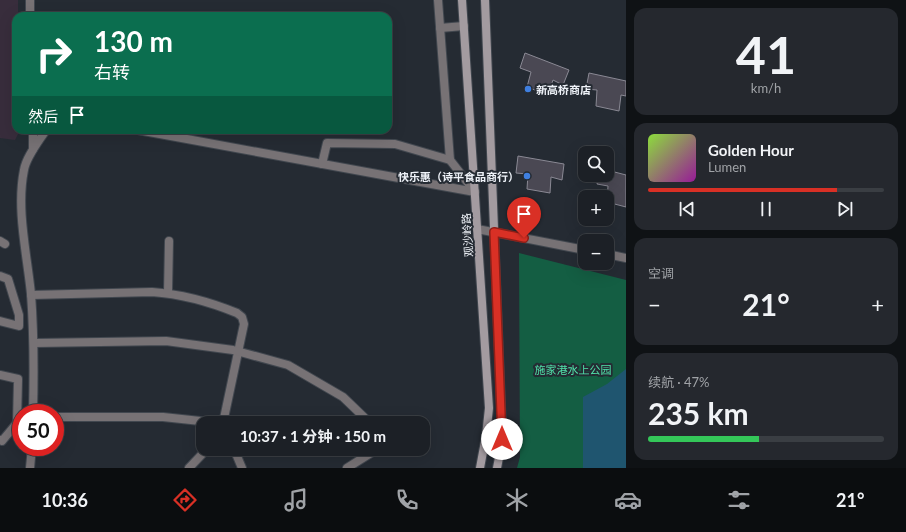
<!DOCTYPE html>
<html lang="zh">
<head>
<meta charset="utf-8">
<style>
	body { margin:0; font-family:Lato,"Noto Sans SC",sans-serif; background:#25282e; color:#f1f3f6; height:100vh; display:flex; flex-direction:column; font-size:15px; white-space:nowrap }
	* { box-sizing:border-box; margin:0 }
	p { font-size:13px; color:#a0a3a7 }
	.icon { flex:none; width:22px; height:22px; fill:none; stroke:currentColor; stroke-width:2; stroke-linecap:round; stroke-linejoin:round }
	.map { position:relative; flex:1; overflow:hidden }
	.side { display:flex; flex-direction:column; gap:8px; padding:8px; background:#0f1215; width:280px }
	.side>* { flex:none }
	.top-card { position:absolute; left:12px; top:12px; width:380px; height:122px; border-radius:12px; box-shadow:0 4px 16px #0002,0 0 0 1px #3a3e43; background:#0b6e4f; color:#fff; overflow:hidden }
	.tools { position:absolute; left:578px; top:146px; display:grid; gap:8px }
	.tools a { display:grid; place-items:center; width:36px; height:36px; border-radius:8px; background:#1c2026; box-shadow:0 4px 16px #0002,0 0 0 1px #3a3e43; font-size:20px }
	.speed { position:absolute; left:12px; top:404px; display:flex; gap:8px; font-size:20px; font-weight:700; text-align:center }
	.speed>* { display:grid; place-content:center; width:52px; height:52px; border-radius:50%; background:#1c2026; box-shadow:0 4px 16px #0002,0 0 0 1px #3a3e43; line-height:1 }
	.speed .limit { border:6px solid #d22; background:#fff; color:#111 }
	.pin { position:absolute; display:grid; place-items:center; width:34px; height:34px; color:#fff; margin:-41px -17px; border-radius:50% 50% 50% 0; rotate:-45deg; box-shadow:0 0 4px #0007 }
	.pin .icon { rotate:45deg }
	.me { position:absolute; width:44px; margin:-22px; rotate:0deg; stroke-linejoin:round; filter:drop-shadow(0 0 3px #0008) }
	.turn { display:flex; align-items:center; gap:14px; height:84px; padding:0 16px; font-size:18px }
	.turn .icon { width:52px; height:52px; stroke-width:2.5 }
	.turn b { display:block; font-size:28px; line-height:34px }
	.then { display:flex; align-items:center; height:38px; padding:0 16px; background:#0003; gap:8px; font-size:15px }
	.big { font-size:30px; font-weight:700; line-height:1.1 }
	.side .tile { flex:1; display:flex; flex-direction:column; justify-content:center; gap:6px; min-width:0; padding:0 14px; border-radius:12px; background:#25282e }
	.side .dial { align-items:center; gap:0 }
	.dial b { font-size:52px; line-height:1 }
	.song { display:flex; align-items:center; gap:12px }
	.cover { width:48px; height:48px; border-radius:6px; background:linear-gradient(135deg,hsl(90 70% 55%),hsl(300 70% 35%)) }
	.played { height:4px; border-radius:2px; background:linear-gradient(90deg,#d93025 80%,#3a3e43 80%) }
	.keys { display:flex; justify-content:space-around; direction:ltr }
	.heat { display:flex; justify-content:space-between; align-items:center; font-size:22px; direction:ltr }
	.charge { height:6px; border-radius:3px; background:linear-gradient(90deg,#34c759 47%,#3a3e43 0) }
	.trip { position:absolute; left:196px; top:416px; width:234px; height:40px; border-radius:12px; background:#1c2026; box-shadow:0 4px 16px #0002,0 0 0 1px #3a3e43; font-weight:700; line-height:40px; text-align:center }
	.tabs { display:flex; height:64px; justify-content:space-around; align-items:center; background:#0b0d0f; color:#a0a3a7 }
	.tabs .icon { width:28px; height:28px }
	.tabs .selected { color:#d93025 }
	.tabs b { font-size:18px; color:#f1f3f6 }
	main { display:flex; flex:1; min-height:0 }
	.map>svg:first-child { display:block }
	.education { fill:#382d3c }
	.green { fill:#145e43 }
	.water { fill:#1f556f }
	.building { fill:#4a4853; stroke:#8a8994 }
	.lines { fill:none; stroke-linecap:round; stroke-linejoin:round }
	.minor-casing { stroke:#41474f; stroke-width:10 }
	.secondary-casing { stroke:#41474f; stroke-width:10 }
	.minor { stroke:#777275; stroke-width:8 }
	.secondary { stroke:#a39ba0; stroke-width:8 }
	.route-casing { stroke:#8d1f18; stroke-width:10 }
	.route { stroke:#d93025; stroke-width:7 }
	.shop-dot { fill:#3f7fe0; stroke:#252b33; stroke-width:1.5 }
	.labels { text-anchor:middle; dominant-baseline:central; stroke-width:4; stroke-linejoin:round; paint-order:stroke }
	.poi-label { font-size:11px; font-weight:bold; fill:#eef2f8; stroke:#252b33; text-anchor:start }
	.street-label { font-size:11px; fill:#eef2f8; stroke:#252b33 }
	.park-label { font-size:11px; fill:#51e2aa; stroke:#252b33 }
</style>
</head>
<body>
<main>
<div class="map">
<svg width="626" height="468" viewBox="0 0 626 468">
	<rect width="100%" height="100%" fill="#252b33"/>
	<!-- education -->
	<path class="education" d="M0,0H18V16H16V130H20L15,140L0,138Z"/>
	<!-- green -->
	<path class="green" d="M519,253L626,280V468H517L520,457Z"/>
	<!-- water -->
	<path class="water" d="M626,369V468H583V397L607,384Z"/>
	<!-- building -->
	<g class="building">
		<path d="M525,53L569,70L563,85L553,80L548,95L527,87L531,72L520,68Z"/>
		<path d="M589,73L626,81V96L621,95L619,111L596,106L597,90L586,89Z"/>
		<path d="M518,156L564,164L562,180L551,177L550,193L527,189L528,174L516,173Z"/>
		<path d="M607,170L626,175V207L607,202L608,186L597,184L599,175H607Z"/>
	</g>
	<g class="lines">
		<defs>
			<g id="minor">
				<path d="M30,0V16"/>
				<path d="M438,0L450,160L475,192"/>
				<path d="M440,28L464,26"/>
				<path d="M33,130V149"/>
				<path d="M138,130L475,192"/>
				<path d="M322,164L327,143L395,144L450,160"/>
				<path d="M477,229L585,250"/>
				<path d="M0,241L5,244"/>
				<path d="M607,254L626,258"/>
				<path d="M0,276L8,279L19,315V326L0,321"/>
				<path d="M168,293L169,241"/>
				<path d="M31,295L152,292C181,294 210,302 237,313L242,317L244,324L223,423"/>
				<path d="M34,343L166,341L233,350L288,365L343,397L370,423"/>
				<path d="M0,375L18,379L17,423L2,441L0,440"/>
				<path d="M33,413C34,373 34,334 31,294C27,254 16,209 24,170C26,157 39,141 46,130"/>
				<path d="M55,417H163L219,423"/>
				<path d="M234,449L242,468"/>
				<path d="M30,468L32,447"/>
				<path d="M189,468L207,449"/>
				<path d="M347,468L374,451L375,449"/>
			</g>
			<g id="secondary">
				<path d="M462,0L489,408L486,436L480,468"/>
				<path d="M485,0L502,431L501,447L497,468"/>
			</g>
		</defs>
		<!-- minor casing -->
		<use href="#minor" class="minor-casing"/>
		<!-- secondary casing -->
		<use href="#secondary" class="secondary-casing"/>
		<!-- minor -->
		<use href="#minor" class="minor"/>
		<!-- secondary -->
		<use href="#secondary" class="secondary"/>
	</g>
	<g class="lines">
		<defs>
			<path id="route" d="M502,439L494,232L524,238"/>
		</defs>
		<!-- route casing -->
		<use href="#route" class="route-casing"/>
		<!-- route -->
		<use href="#route" class="route"/>
	</g>
	<!-- markers -->
	<g class="shop-dot">
		<circle cx="528" cy="89" r="4"/>
		<circle cx="527" cy="176" r="4"/>
	</g>
	<g class="labels">
		<!-- poi labels -->
		<g class="poi-label">
			<text x="536" y="89">新高桥商店</text>
			<text x="519" y="176" text-anchor="end">快乐惠（诗平食品商行）</text>
		</g>
		<!-- street labels -->
		<g class="street-label">
			<text transform="translate(467 235) rotate(-94)">观沙岭路</text>
		</g>
		<!-- park labels -->
		<g class="park-label">
			<text x="573" y="369">施家港水上公园</text>
		</g>
	</g>
</svg>
<div class="tools">
<a><svg class="icon" aria-label="search" viewBox="0 0 24 24"><circle cx="10" cy="10" r="6"/><path d="M15 15l6 6"/></svg></a>
<a>+</a>
<a>−</a>
</div>
<div class="speed"><div class="limit">50</div></div>
<div class="pin" style="left:524px;top:238px;background:#d93025"><svg class="icon" aria-label="arrive" viewBox="0 0 24 24"><path d="M6 21V4h12l-3 4 3 4H6"/></svg></div>
<svg class="me" style="left:502px;top:439px" viewBox="-20 -20 40 40"><circle r="19" fill="#fff"/><path d="M0-13L10 11 0 6-10 11z" fill="#d93025"/></svg>
<div class="trip">10:37 · 1 分钟 · 150 m</div>
<div class="top-card">
<div class="turn"><svg class="icon" aria-label="right" viewBox="0 0 24 24"><path d="M7 20v-9h11M14 6l5 5-5 5"/></svg><div><b>130 m</b>右转</div></div>
<div class="then">然后<svg class="icon" aria-label="arrive" viewBox="0 0 24 24"><path d="M6 21V4h12l-3 4 3 4H6"/></svg></div>
</div>
</div>
<section class="side">
<div class="tile dial"><b>41</b><p>km/h</p></div>
<div class="tile">
<div class="song"><i class="cover"></i><div><b>Golden Hour</b><p>Lumen</p></div></div>
<div class="played"></div>
<div class="keys"><svg class="icon" aria-label="previous" viewBox="0 0 24 24"><path d="M18 5L8 12l10 7zM5 5v14"/></svg><svg class="icon" aria-label="pause" viewBox="0 0 24 24"><path d="M8 5v14M16 5v14"/></svg><svg class="icon" aria-label="next" viewBox="0 0 24 24"><path d="M6 5l10 7-10 7zM19 5v14"/></svg></div>
</div>
<div class="tile"><p>空调</p>
<div class="heat"><a>−</a><b class="big">21°</b><a>+</a></div>
</div>
<div class="tile"><p>续航 · 47%</p><b class="big">235 km</b><div class="charge"></div></div>
</section>
</main>
<nav class="tabs">
<b>10:36</b>
<svg class="icon selected" aria-label="directions" viewBox="0 0 24 24"><path d="M12 3l9 9-9 9-9-9zM9 14v-3h6M13 9l2 2-2 2"/></svg>
<svg class="icon" aria-label="music" viewBox="0 0 24 24"><path d="M9 18V5l10-2v13"/><circle cx="6" cy="18" r="3"/><circle cx="16" cy="16" r="3"/></svg>
<svg class="icon" aria-label="phone" viewBox="0 0 24 24"><path d="M5 4h4l2 5-3 2q2 4 5 5l2-3 5 2v4C11 20 4 13 5 4z"/></svg>
<svg class="icon" aria-label="climate" viewBox="0 0 24 24"><path d="M12 3v18M4 7l16 10M4 17L20 7"/></svg>
<svg class="icon" aria-label="car" viewBox="0 0 24 24"><path d="M5 17H2v-5l4-1 3-4h7l3 4 3 1v5h-3M9 17h6M6 11h13"/><circle cx="7" cy="17" r="2"/><circle cx="17" cy="17" r="2"/></svg>
<svg class="icon" aria-label="filters" viewBox="0 0 24 24"><path d="M4 7h16M4 17h16"/><circle cx="9" cy="7" r="2"/><circle cx="15" cy="17" r="2"/></svg>
<b>21°</b>
</nav>
</body>
</html>
